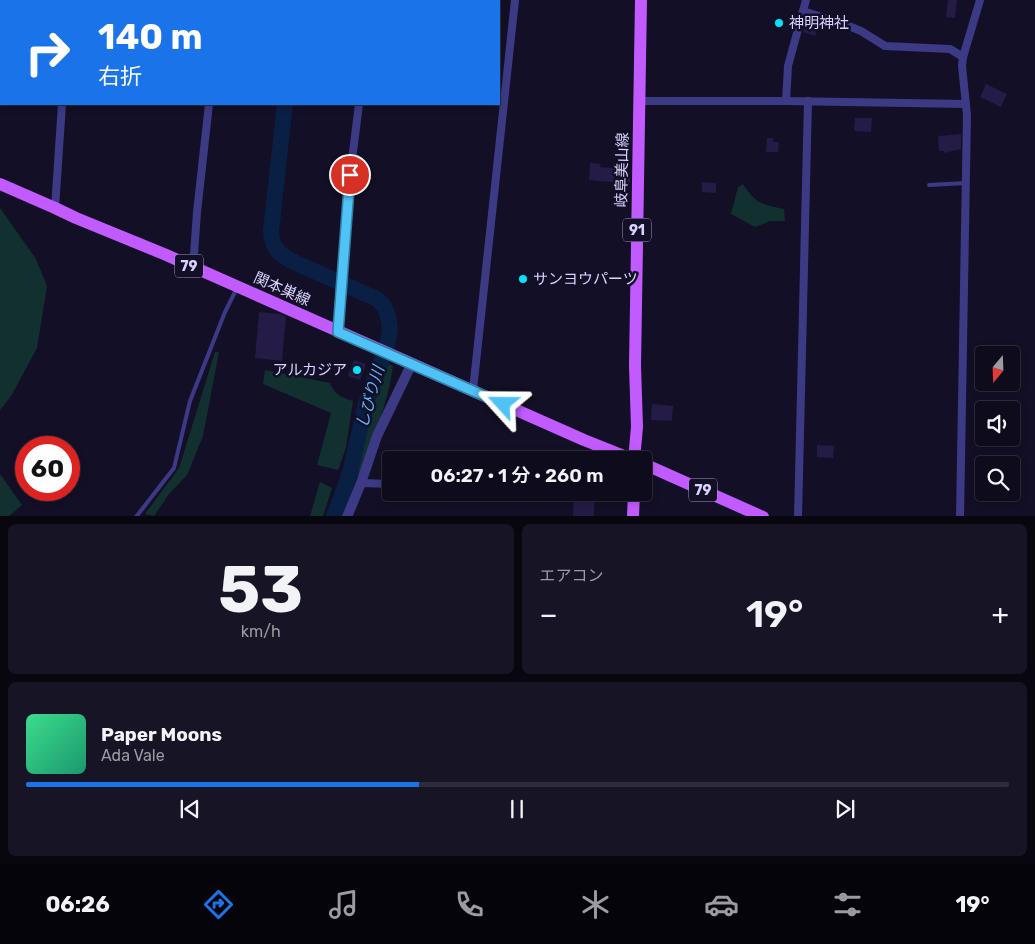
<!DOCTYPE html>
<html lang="ja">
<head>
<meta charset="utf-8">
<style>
	body { margin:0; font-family:Rubik,"Noto Sans JP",sans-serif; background:#171425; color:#f1f3f6; height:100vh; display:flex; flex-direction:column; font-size:19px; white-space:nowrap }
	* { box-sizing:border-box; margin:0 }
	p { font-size:16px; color:#9b9ba3 }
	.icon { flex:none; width:28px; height:28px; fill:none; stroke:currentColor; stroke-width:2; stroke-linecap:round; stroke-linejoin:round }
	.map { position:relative; height:516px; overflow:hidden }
	.sheet { display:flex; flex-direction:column; gap:8px; padding:8px; background:#08060f; flex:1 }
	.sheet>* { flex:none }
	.guide { position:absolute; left:0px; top:0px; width:500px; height:105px; box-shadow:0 2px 8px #0003,0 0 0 1px #2e2b3b; background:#1a73e8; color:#fff; overflow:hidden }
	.needle { width:32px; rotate:199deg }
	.buttons { position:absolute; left:975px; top:346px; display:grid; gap:10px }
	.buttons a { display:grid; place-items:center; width:45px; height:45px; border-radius:5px; background:#0e0b1c; box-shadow:0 2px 8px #0003,0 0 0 1px #2e2b3b; font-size:25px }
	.speed { position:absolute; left:15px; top:436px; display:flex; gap:10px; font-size:25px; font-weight:700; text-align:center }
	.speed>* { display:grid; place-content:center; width:65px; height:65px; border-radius:50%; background:#0e0b1c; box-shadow:0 2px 8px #0003,0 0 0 1px #2e2b3b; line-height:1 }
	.speed .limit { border:8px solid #d22; background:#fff; color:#111 }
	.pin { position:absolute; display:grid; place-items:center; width:42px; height:42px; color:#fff; margin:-21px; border:2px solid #fff; border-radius:50%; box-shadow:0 1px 5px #0007 }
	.me { position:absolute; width:55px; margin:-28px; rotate:294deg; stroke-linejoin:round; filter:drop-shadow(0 0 4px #0008) }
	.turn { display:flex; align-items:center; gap:18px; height:105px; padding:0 15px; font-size:22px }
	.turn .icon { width:65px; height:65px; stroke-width:2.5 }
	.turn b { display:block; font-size:35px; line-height:42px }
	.big { font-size:38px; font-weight:600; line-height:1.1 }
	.sheet .tile { flex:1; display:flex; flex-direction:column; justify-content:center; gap:8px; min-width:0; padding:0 18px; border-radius:8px; background:#171425 }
	.sheet .dial { align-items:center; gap:0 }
	.dial b { font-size:65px; line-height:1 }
	.song { display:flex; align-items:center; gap:15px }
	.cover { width:60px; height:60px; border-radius:8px; background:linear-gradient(135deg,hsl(150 70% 55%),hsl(160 70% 35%)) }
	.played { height:5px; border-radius:2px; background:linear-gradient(90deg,#1a73e8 40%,#2e2b3b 40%) }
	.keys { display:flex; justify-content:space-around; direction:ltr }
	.heat { display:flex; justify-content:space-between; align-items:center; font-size:28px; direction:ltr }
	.sheet .tiles { flex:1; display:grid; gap:8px; grid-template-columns:1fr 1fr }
	.tile:last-child { grid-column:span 2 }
	.trip { position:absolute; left:382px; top:451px; width:270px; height:50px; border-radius:5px; background:#0e0b1c; box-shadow:0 2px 8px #0003,0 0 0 1px #2e2b3b; font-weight:600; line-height:50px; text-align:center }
	.tab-bar { display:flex; height:80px; justify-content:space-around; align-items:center; background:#06040b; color:#9b9ba3 }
	.tab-bar .icon { width:35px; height:35px }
	.tab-bar .selected { color:#1a73e8 }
	.tab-bar b { font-size:22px; color:#f1f3f6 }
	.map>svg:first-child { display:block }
	.green { fill:#12302f }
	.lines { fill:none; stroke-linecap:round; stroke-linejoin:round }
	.river { stroke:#0a1f44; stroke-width:16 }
	.building { fill:#241b47 }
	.service { stroke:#3d3a85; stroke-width:4 }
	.minor { stroke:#3d3a85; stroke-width:8 }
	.tertiary { stroke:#3d3a85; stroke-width:10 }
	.primary { stroke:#c25bff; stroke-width:12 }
	.route-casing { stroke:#337fa1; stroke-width:12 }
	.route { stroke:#4fc3f7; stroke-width:9 }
	.poi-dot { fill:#00e5ff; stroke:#130f26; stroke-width:2 }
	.labels { text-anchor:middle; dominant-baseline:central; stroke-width:5; stroke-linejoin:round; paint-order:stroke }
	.shield { fill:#130f26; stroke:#9e99be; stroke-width:1 }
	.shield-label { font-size:14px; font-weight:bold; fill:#d9d4ff }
	.poi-label { font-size:15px; fill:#d9d4ff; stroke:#130f26; text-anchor:start }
	.street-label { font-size:15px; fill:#d9d4ff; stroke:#130f26 }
	.water-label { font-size:16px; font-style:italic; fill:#62b6ff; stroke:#130f26 }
</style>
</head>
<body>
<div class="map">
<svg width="1035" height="517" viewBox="0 0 1035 517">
	<rect width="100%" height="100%" fill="#130f26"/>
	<!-- green -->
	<g class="green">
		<path d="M743,184C756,204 761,204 784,209L785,221H770L755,227L731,214L738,187Z"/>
		<path d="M0,208L36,259L47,286L37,348L11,396L0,410Z"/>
		<path d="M215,352H219L203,436L187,475L169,494L154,516L145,514L179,468Z"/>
		<path d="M383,361L393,366C388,405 372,440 358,476H354Z"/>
		<path d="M265,370L330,383C334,394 342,398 353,401L346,448L338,470L317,465L331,413L263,384Z"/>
		<path d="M0,474L22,505L9,516H0Z"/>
		<path d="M320,482L332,488L323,516H310Z"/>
	</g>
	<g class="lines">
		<!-- river -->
		<g class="river">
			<path d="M296,1V0"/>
			<path d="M285,104L271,231C272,248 279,255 294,262L377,299L384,306L388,316L390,330L387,346L366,403L350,473L334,517"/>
		</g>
	</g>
	<!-- building -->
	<g class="building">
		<path d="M948,0H957L955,18L946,17Z"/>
		<path d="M807,18L820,23L815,36L803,32Z"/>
		<path d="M986,84L1007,94L1001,107L980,97Z"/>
		<path d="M855,118H872L871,132L854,131Z"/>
		<path d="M961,134V149L944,153V151H939L938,136Z"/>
		<path d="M767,138H773V142H779L778,152H766Z"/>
		<path d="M590,163L601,164L600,167L625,169L624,172L630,173V184L589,180Z"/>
		<path d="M702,182L716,183V193L702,192Z"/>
		<path d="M259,312L280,314L286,317L282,361L255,358Z"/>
		<path d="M354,360L366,364L360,380L348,376Z"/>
		<path d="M652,404L673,406L672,421L651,420Z"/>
		<path d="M817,445L834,446L833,458L817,457Z"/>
		<path d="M574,492H594V517H573Z"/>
	</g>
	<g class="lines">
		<!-- service -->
		<g class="service">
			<path d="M929,185L966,183"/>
			<path d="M136,517L174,468L190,401L225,312L237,288"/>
		</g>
		<!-- minor -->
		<g class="minor">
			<path d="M74,1L75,0"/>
			<path d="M220,1V0"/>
			<path d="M371,1V0"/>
			<path d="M803,11L844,24L861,31L885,46L950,49L963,57"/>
			<path d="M640,101H786L966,104"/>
			<path d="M786,101L788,66L806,0"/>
			<path d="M55,208L62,104"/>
			<path d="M193,269L197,212L209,104"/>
			<path d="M338,332L348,192L359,104"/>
			<path d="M473,390L515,0"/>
			<path d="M361,483L391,484"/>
			<path d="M798,517L808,101"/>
			<path d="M960,517L967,115L962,66L963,57L980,0"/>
		</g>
		<!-- tertiary -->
		<path class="tertiary" d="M347,517L361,483L377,436L412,363"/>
		<!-- primary -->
		<g class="primary">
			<path d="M0,184L55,208L76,218L164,254L584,440L634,460"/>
			<path d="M634,460L637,427L635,366L641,0"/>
			<path d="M644,464L763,517"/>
			<path d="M633,517L634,492"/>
		</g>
	</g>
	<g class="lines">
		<defs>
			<path id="route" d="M350,175L338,332L503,404"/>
		</defs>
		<!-- route casing -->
		<use href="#route" class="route-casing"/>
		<!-- route -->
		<use href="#route" class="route"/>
	</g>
	<!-- markers -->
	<g class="poi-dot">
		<circle cx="779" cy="23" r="5"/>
		<circle cx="523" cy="279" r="5"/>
		<circle cx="357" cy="370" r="5"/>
	</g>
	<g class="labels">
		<!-- shield labels -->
		<g class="shield">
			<rect x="623" y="218.5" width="28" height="23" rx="4"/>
			<rect x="175" y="254.5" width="28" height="23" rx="4"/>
			<rect x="689" y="478.5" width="28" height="23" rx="4"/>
		</g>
		<g class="shield-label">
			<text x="637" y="230">91</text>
			<text x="189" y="266">79</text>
			<text x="703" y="490">79</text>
		</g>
		<!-- poi labels -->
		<g class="poi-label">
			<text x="789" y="23">神明神社</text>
			<text x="533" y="279">サンヨウパーツ</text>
			<text x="347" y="370" text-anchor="end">アルカジア</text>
		</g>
		<!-- street labels -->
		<g class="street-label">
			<text transform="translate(622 170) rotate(-89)">岐阜美山線</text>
			<text transform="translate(282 289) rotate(24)">関本巣線</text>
		</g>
		<!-- water labels -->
		<g class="water-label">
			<text transform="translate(370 397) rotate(-74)">しびり川</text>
		</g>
	</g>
</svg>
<div class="buttons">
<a><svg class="needle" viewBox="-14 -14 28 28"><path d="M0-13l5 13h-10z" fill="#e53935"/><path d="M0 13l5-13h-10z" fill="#9b9ba3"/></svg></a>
<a><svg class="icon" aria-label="sound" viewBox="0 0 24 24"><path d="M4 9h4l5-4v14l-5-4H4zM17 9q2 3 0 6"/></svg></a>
<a><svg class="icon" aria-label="search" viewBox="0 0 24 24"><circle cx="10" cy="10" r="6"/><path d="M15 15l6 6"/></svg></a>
</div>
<div class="speed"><div class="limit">60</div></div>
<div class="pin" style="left:350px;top:175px;background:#d93025"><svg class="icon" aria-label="arrive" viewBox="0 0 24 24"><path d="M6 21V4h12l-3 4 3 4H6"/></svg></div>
<svg class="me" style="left:503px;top:404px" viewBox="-20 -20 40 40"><path d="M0-17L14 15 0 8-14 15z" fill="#4fc3f7" stroke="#fff" stroke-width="4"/></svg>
<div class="trip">06:27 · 1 分 · 260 m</div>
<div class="guide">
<div class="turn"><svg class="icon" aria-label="right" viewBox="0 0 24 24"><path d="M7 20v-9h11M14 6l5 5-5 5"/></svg><div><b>140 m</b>右折</div></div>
</div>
</div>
<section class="sheet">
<div class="tiles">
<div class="tile dial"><b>53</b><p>km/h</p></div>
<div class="tile"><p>エアコン</p>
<div class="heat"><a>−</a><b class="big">19°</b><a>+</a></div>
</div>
<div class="tile">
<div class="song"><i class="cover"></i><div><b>Paper Moons</b><p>Ada Vale</p></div></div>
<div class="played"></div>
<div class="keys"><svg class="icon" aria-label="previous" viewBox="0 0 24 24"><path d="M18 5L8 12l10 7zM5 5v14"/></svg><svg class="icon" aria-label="pause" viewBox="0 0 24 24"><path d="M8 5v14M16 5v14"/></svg><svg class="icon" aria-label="next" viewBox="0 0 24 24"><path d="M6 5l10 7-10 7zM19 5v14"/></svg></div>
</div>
</div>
</section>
<nav class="tab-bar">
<b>06:26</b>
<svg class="icon selected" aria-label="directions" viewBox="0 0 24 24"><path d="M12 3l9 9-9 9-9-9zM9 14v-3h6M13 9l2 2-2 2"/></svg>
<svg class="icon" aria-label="music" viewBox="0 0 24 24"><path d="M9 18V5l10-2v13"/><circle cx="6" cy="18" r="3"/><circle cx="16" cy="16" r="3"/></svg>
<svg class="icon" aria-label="phone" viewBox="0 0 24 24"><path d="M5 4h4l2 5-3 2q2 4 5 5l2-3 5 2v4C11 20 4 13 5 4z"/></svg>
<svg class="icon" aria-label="climate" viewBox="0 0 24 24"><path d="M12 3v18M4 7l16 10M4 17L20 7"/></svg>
<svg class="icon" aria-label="car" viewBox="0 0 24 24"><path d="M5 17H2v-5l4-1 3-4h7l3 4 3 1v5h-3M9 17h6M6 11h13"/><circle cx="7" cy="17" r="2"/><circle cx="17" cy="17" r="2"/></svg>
<svg class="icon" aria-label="filters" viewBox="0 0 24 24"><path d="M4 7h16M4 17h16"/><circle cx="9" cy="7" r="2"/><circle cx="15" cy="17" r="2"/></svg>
<b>19°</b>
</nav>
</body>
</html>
